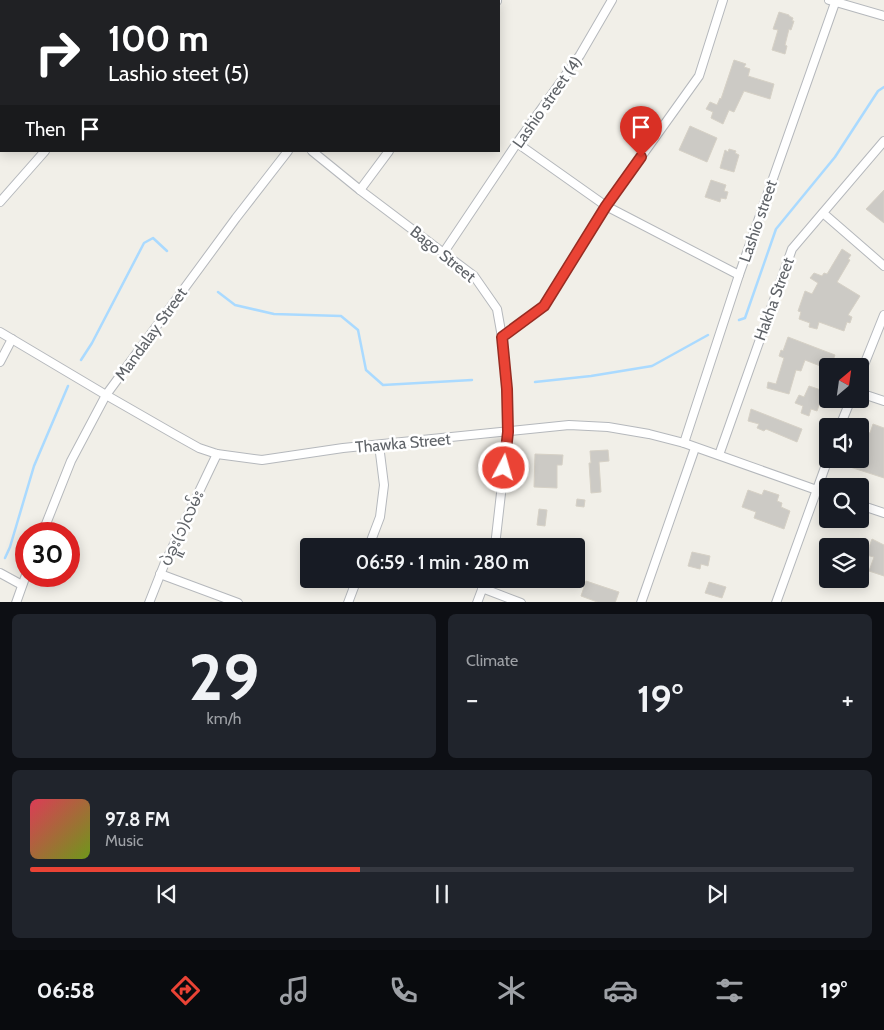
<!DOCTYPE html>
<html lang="en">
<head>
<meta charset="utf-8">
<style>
	body { margin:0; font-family:Cabin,"Noto Sans Myanmar",sans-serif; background:#20242c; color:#f1f3f6; height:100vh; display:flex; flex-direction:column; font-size:19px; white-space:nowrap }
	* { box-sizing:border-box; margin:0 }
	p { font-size:16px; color:#9ea1a6 }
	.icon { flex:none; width:28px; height:28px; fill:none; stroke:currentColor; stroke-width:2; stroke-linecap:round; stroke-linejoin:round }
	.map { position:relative; height:602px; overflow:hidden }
	.sheet { display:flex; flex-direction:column; gap:12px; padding:12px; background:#0d0f14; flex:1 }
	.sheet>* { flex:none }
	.banner { position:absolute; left:0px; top:0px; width:500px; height:152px; box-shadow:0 2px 12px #0003; background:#202124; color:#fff; overflow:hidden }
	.needle { width:32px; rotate:29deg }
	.tools { position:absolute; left:819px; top:358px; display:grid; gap:10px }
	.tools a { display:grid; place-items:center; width:50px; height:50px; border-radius:5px; background:#171b24; box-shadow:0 2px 12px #0003; font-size:25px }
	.speed { position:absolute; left:15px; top:522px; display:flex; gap:10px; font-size:25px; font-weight:700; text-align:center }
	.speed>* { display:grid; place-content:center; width:65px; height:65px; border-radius:50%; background:#171b24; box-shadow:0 2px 12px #0003; line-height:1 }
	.speed .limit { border:8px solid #d22; background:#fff; color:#111 }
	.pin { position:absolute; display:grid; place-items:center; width:42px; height:42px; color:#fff; margin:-51px -21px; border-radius:50% 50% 50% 0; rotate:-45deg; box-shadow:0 0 5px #0007 }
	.pin .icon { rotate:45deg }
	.me { position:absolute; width:55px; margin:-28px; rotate:6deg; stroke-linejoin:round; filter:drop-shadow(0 0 4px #0008) }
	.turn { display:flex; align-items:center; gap:18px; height:105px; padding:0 25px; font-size:22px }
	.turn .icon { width:65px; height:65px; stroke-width:2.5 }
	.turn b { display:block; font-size:35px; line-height:42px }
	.then { display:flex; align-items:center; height:48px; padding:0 25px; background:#0003; gap:10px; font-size:19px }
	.big { font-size:38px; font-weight:600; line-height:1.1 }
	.sheet .card { flex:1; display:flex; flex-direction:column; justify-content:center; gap:8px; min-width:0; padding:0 18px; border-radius:8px; background:#20242c }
	.sheet .dial { align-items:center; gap:0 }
	.dial b { font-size:65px; line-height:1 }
	.song { display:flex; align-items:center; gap:15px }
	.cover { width:60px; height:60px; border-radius:8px; background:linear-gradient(135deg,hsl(350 70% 55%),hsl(80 70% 35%)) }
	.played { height:5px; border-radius:2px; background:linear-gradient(90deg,#ea4335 40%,#363941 40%) }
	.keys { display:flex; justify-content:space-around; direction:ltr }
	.heat { display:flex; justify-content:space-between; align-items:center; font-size:28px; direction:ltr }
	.sheet .tiles { flex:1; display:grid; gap:12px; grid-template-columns:1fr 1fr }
	.card:last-child { grid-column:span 2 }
	.trip { position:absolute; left:300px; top:538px; width:285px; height:50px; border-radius:5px; background:#171b24; box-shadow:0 2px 12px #0003; font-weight:600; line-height:50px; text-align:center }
	.tab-bar { display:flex; height:80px; justify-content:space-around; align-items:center; background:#090b0e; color:#9ea1a6 }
	.tab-bar .icon { width:35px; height:35px }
	.tab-bar .active { color:#ea4335 }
	.tab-bar b { font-size:22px; color:#f1f3f6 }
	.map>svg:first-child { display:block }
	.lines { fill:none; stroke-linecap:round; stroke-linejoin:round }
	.stream { stroke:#aadaff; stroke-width:2.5 }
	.building { fill:#cccac5; stroke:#d6d1c6 }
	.minor-casing { stroke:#b5b8bc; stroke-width:10 }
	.minor { stroke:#fff; stroke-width:8 }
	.route-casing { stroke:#982c22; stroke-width:12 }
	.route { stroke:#ea4335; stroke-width:9 }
	.labels { text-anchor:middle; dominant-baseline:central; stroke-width:5; stroke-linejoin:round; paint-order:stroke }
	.street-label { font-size:16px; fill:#5f6368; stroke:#fff }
</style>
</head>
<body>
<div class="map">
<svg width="884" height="603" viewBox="0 0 884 603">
	<rect width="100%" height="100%" fill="#f1efe8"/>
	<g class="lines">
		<!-- stream -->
		<g class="stream">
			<path d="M218,292L235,305L274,314L341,316L358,330L366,370L383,385L472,380"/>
			<path d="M739,320L745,318L776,229L835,157L878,91L884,87"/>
			<path d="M81,360L92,343L144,243L153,238L167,251"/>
			<path d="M535,382L591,376L652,366L708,335"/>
			<path d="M5,558L10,547L34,466L68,386"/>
		</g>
	</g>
	<!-- building -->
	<g class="building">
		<path d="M779,12L789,15V16L793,18L792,21H794L791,30L789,29L785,45L787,46L785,54L772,50L778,30L773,29Z"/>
		<path d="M734,60L746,64L744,67L750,69L748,76L774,84L770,99L744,91L734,112L729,110L723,124L711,118L713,112L706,109L710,102L717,105L720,98L721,99Z"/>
		<path d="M690,126L717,138L707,162L679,150Z"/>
		<path d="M729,149L736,151L735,153L739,155L734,172L720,168L725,150L728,152Z"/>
		<path d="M711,180L726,185L724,191L728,192L726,199L721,198L720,202L705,197Z"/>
		<path d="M884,190V223L866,209Z"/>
		<path d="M842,249L851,255L848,259L850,260L837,282L860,296L848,315L852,317L850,323L847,322L844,331L819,322L817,329L809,327L810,323L799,319L801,312L798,311L805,291L812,294L818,283L810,278L814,273L822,276L824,273L827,274Z"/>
		<path d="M788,337L835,355L831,366H828V369L805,360L801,371L796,370L789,394L767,388L768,382L776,384L784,358L779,356L781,350L783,351Z"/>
		<path d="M809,386L824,391L817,411L811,409L809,416L801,413L803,406L795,403L799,395L804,397Z"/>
		<path d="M751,409L802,429L797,442L766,429L764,431L757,428L759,424L748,421Z"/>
		<path d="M873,424L884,428V478L844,465L846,459H860V439L862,431L870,433Z"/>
		<path d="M608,450L609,461L599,462L601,492L591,493L589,463H591L590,451Z"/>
		<path d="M535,454L563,455L562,465H557V488L534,487Z"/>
		<path d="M748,490L762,495L764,490L779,495L777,501L782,503L781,507L790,511L784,529L754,518L756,512L742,507Z"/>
		<path d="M577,499L585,500L584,507L576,506Z"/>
		<path d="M539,509L547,510L545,526L537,525Z"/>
		<path d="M872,539L884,545V576L869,571L874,557L866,555Z"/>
		<path d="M692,552L710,556L708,566L701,564L700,569L688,566Z"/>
		<path d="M586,581L619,592L615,603H600L581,596Z"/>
		<path d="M709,582L726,587L722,598L705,593Z"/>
	</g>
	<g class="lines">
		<defs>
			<g id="minor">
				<path d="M469,0L471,1"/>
				<path d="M829,0L884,16"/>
				<path d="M177,1L178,0"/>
				<path d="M425,1L427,0"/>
				<path d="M497,1V0"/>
				<path d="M517,143L606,206L739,275"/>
				<path d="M312,151L360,190L474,276L497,309L502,337L507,389L508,432L495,546"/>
				<path d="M360,190L389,151"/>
				<path d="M0,202L45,151"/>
				<path d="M823,213L884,266"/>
				<path d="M444,252L517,143L580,55L612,0"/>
				<path d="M0,332L106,395L174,434L199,448L217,454L262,460L343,448L569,425L608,427L649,434L684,443L828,494"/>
				<path d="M502,337L544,306L606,206L699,76L723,0"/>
				<path d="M0,362L12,339"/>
				<path d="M860,375L884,315"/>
				<path d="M860,393L884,401"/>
				<path d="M840,426L851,399"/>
				<path d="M684,443L739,275L836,0"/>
				<path d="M719,455L792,249L884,141"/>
				<path d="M860,505L884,513"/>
				<path d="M42,534L71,461L106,395L236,218L288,151"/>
				<path d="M369,546L380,517L384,485L379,445"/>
				<path d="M0,573L22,585"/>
				<path d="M160,574L238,603"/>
				<path d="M482,588L521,603"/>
				<path d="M16,603L26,575"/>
				<path d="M149,603L164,565L217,454"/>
				<path d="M348,603L357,579"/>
				<path d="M477,603L486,579"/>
				<path d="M641,603L695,448"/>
				<path d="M776,603L828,459"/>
			</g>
		</defs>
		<!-- minor casing -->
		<use href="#minor" class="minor-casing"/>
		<!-- minor -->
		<use href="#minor" class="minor"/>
	</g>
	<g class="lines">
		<defs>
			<path id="route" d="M504,468L508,432L507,389L502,337L544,306L606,206L641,157"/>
		</defs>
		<!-- route casing -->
		<use href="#route" class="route-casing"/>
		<!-- route -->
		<use href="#route" class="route"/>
	</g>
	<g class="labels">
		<!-- street labels -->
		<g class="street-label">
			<text transform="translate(547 102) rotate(-55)">Lashio street (4)</text>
			<text transform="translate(758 221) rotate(-71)">Lashio street</text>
			<text transform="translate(443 254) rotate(39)">Bago Street</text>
			<text transform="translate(774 299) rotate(-70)">Hakha Street</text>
			<text transform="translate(151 334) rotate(-54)">Mandalay Street</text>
			<text transform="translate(403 443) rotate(-5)">Thawka Street</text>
			<text transform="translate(182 528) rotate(-65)">ပဲခူး(၁)လမ်း</text>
		</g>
	</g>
</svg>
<div class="tools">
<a><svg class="needle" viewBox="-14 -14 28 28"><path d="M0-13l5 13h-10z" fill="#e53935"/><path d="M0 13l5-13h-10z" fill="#9ea1a6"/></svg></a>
<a><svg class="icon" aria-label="sound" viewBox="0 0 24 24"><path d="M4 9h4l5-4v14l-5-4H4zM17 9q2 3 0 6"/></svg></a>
<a><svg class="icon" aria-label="search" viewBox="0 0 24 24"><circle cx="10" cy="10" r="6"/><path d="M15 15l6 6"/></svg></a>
<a><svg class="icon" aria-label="layers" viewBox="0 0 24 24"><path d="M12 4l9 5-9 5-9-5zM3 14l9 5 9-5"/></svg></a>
</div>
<div class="speed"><div class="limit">30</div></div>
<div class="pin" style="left:641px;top:157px;background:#d93025"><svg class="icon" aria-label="arrive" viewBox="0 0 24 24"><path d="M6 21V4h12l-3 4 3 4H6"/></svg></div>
<svg class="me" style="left:504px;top:468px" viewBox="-20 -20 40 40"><circle r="17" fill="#ea4335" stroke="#fff" stroke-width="3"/><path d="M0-11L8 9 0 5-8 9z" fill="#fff"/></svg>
<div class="trip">06:59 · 1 min · 280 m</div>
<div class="banner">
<div class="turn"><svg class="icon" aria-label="right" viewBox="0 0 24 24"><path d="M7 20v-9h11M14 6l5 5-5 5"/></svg><div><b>100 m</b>Lashio steet (5)</div></div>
<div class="then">Then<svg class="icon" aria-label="arrive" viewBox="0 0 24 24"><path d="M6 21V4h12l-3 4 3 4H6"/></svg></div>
</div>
</div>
<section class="sheet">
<div class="tiles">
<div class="card dial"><b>29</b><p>km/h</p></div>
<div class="card"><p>Climate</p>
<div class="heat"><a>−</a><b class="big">19°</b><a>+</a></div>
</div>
<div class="card">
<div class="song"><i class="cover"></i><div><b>97.8 FM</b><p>Music</p></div></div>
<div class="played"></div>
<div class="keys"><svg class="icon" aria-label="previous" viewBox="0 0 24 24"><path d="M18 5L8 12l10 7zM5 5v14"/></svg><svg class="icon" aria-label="pause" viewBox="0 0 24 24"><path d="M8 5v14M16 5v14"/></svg><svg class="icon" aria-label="next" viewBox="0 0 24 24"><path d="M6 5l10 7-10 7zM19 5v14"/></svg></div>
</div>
</div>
</section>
<nav class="tab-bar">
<b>06:58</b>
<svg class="icon active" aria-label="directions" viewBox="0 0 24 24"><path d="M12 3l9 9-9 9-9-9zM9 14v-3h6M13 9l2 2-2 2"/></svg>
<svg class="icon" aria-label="music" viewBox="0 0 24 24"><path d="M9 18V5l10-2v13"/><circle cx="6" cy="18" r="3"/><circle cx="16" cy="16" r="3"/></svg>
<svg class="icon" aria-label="phone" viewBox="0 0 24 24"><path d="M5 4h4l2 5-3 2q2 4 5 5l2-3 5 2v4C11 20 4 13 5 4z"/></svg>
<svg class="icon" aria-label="climate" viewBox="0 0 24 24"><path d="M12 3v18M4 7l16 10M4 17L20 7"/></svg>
<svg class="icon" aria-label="car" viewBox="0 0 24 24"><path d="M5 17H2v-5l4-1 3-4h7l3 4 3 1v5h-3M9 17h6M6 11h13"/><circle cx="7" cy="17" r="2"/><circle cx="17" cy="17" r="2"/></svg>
<svg class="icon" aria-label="filters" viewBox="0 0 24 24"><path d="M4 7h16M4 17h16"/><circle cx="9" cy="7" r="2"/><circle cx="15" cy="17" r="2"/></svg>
<b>19°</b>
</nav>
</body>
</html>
